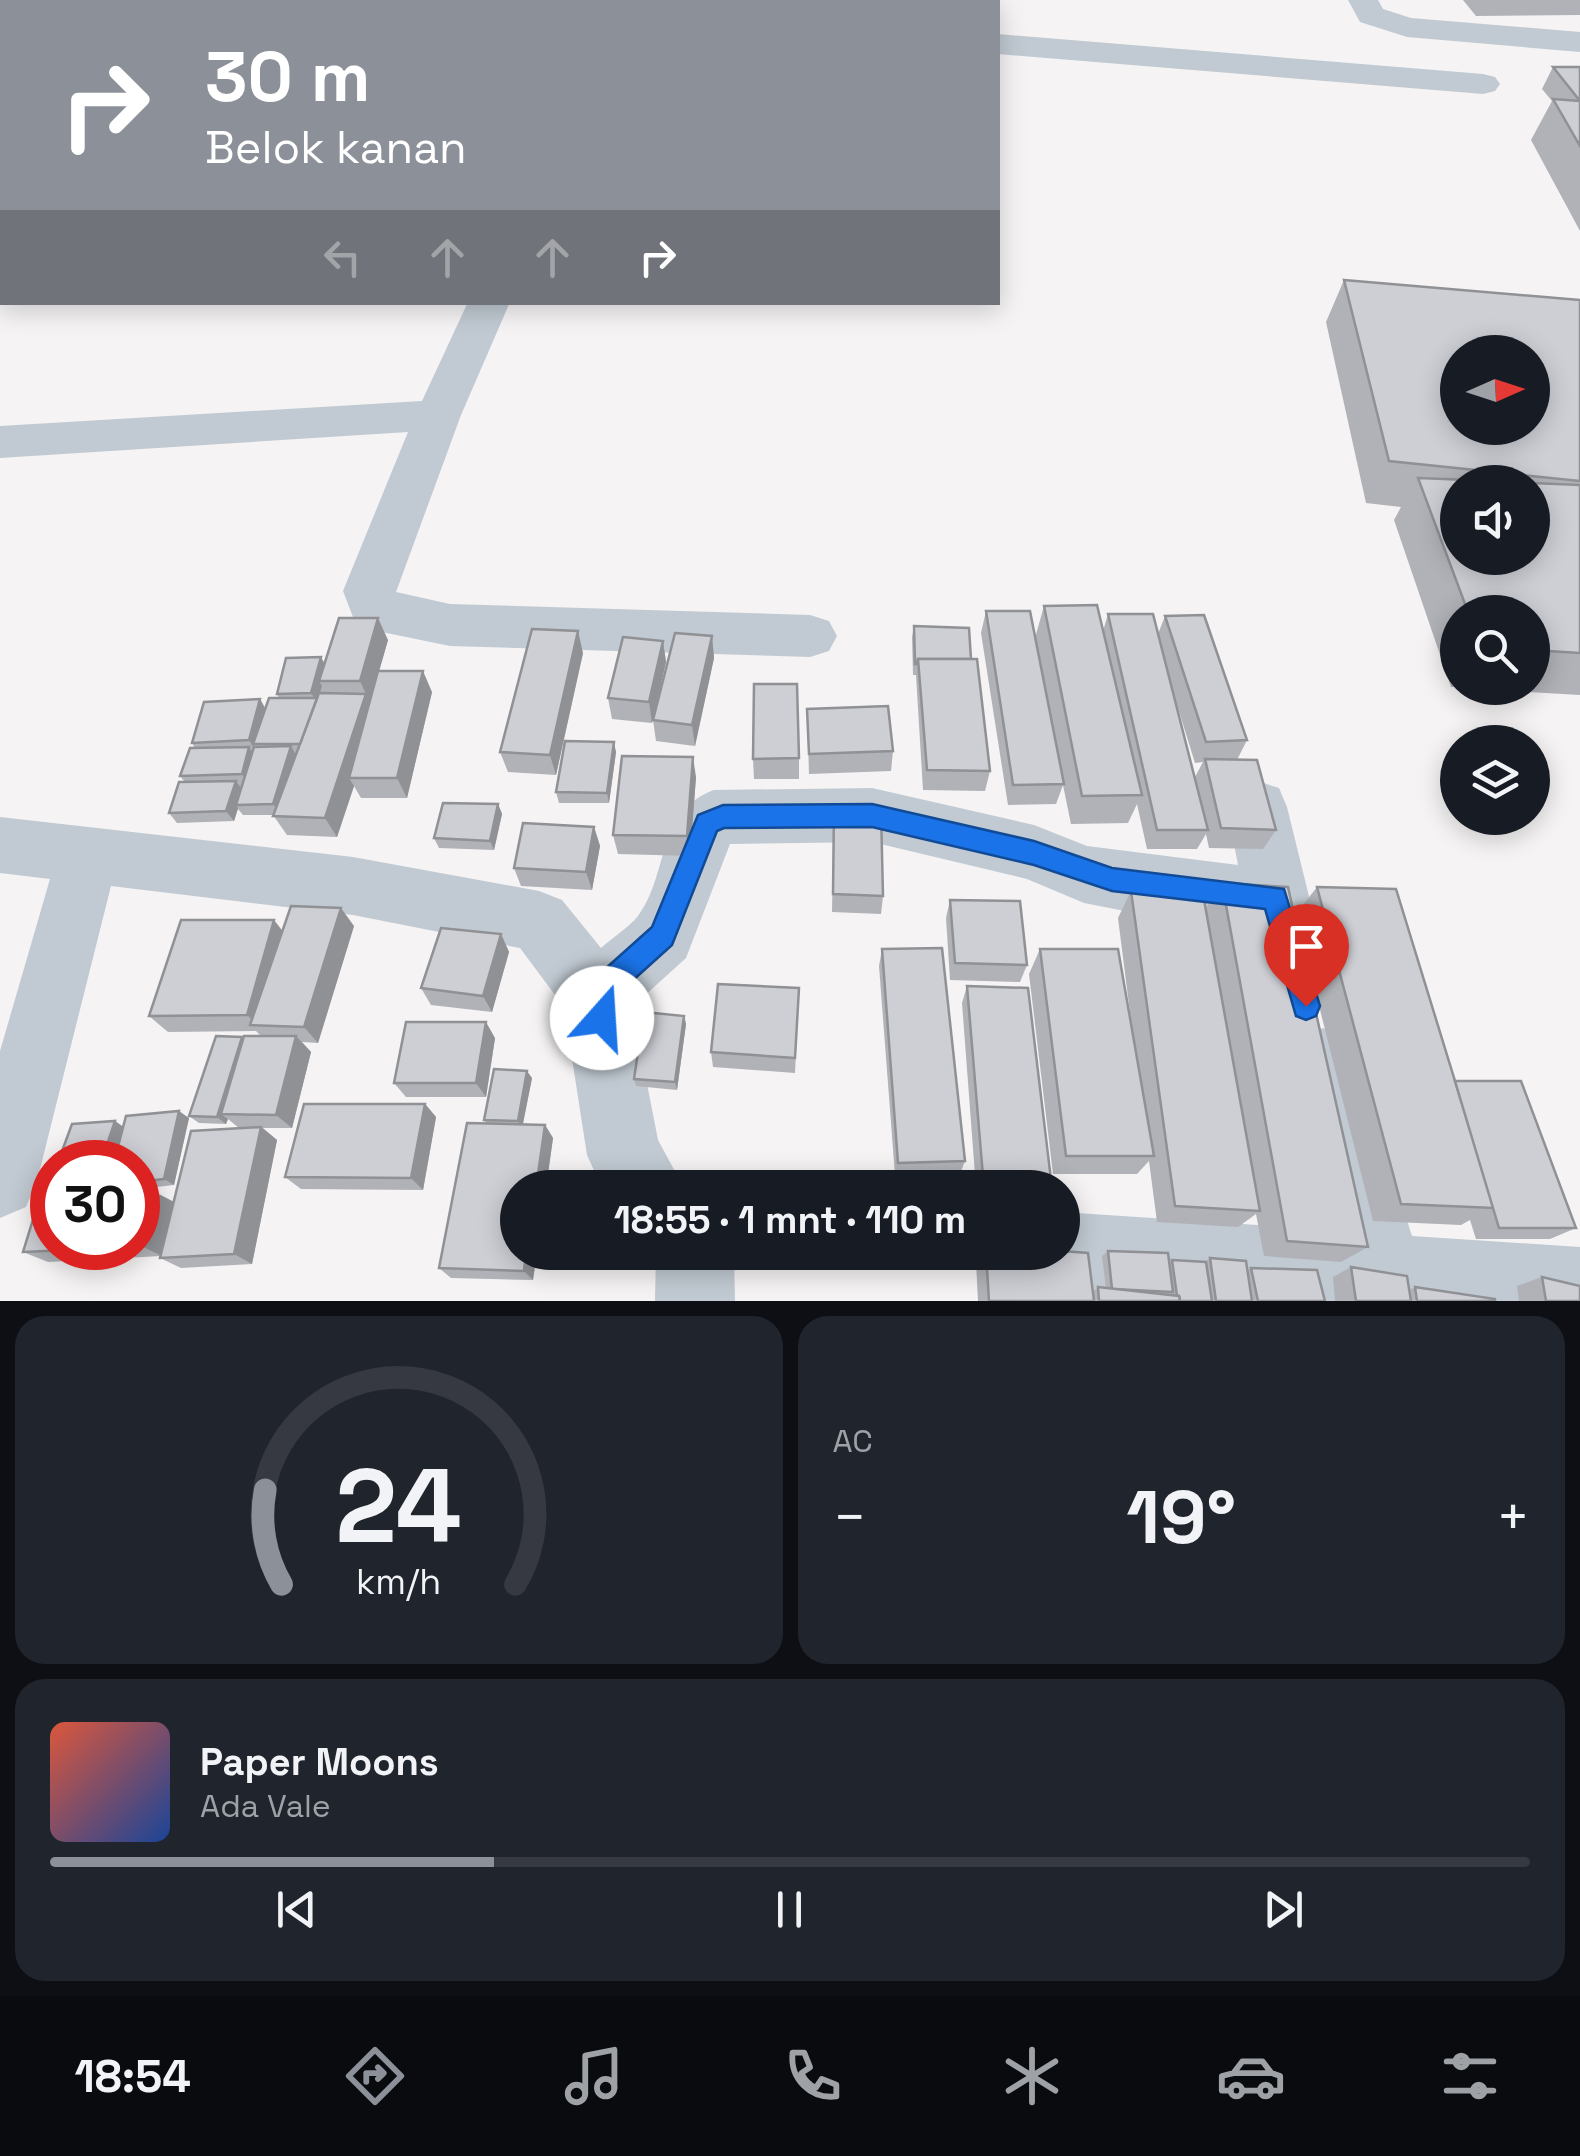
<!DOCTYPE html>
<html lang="id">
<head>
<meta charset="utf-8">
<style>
	body { margin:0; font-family:"Space Grotesk",sans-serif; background:#20242c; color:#f1f3f6; height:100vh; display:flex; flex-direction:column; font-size:38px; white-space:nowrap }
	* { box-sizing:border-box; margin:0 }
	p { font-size:32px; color:#9ea1a6 }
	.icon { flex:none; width:55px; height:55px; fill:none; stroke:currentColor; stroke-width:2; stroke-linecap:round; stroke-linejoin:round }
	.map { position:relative; height:1301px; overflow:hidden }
	.drawer { display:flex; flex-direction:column; gap:15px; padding:15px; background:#0d0f14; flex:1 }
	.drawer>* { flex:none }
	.top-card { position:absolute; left:0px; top:0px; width:1000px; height:305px; box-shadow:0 5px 25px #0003; background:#8c9099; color:#fff; overflow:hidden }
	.needle { width:65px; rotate:87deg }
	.buttons { position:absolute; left:1440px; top:335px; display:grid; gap:20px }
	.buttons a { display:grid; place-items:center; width:110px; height:110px; border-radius:50%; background:#171b24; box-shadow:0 5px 25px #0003; font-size:50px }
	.speed { position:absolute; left:30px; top:1140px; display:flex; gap:20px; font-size:50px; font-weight:700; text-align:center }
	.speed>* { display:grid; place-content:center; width:130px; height:130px; border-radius:50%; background:#171b24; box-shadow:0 5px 25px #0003; line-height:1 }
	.speed .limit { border:15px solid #d22; background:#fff; color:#111 }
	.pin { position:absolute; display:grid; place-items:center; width:85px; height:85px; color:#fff; margin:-102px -42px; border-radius:50% 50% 50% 0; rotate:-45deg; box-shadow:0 0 10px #0007 }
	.pin .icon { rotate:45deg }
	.me { position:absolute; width:110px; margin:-55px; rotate:19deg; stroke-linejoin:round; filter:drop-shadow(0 0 8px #0008) }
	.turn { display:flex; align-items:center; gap:35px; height:210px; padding:0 40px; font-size:45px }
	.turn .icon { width:130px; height:130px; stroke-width:2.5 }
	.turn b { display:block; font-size:70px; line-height:85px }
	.lanes { display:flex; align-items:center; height:95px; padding:0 40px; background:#0003; justify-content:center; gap:50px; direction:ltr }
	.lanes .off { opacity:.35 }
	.big { font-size:75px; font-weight:700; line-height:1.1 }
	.drawer .card { flex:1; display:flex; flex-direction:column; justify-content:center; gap:15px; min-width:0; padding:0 35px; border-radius:30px; background:#20242c }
	.drawer .dial { align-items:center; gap:0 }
	.dial svg { height:260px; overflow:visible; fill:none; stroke:#363941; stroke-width:7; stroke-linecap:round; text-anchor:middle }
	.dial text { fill:#f1f3f6; stroke:none }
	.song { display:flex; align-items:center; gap:30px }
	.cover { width:120px; height:120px; border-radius:15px; background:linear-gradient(135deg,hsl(10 70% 55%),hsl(220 70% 35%)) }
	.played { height:10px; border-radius:5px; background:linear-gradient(90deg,#8c9099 30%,#363941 30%) }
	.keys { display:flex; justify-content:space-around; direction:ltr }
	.heat { display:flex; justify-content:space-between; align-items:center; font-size:55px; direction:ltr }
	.drawer .tiles { flex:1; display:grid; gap:15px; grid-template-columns:1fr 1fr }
	.card:last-child { grid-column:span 2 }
	.trip { position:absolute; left:500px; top:1170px; width:580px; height:100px; border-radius:50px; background:#171b24; box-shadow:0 5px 25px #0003; font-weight:700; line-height:100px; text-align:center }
	.dock { display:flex; height:160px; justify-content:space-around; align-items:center; background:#090b0e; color:#9ea1a6 }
	.dock .icon { width:70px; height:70px }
	.dock .on { color:#8c9099 }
	.dock b { font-size:45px; color:#f1f3f6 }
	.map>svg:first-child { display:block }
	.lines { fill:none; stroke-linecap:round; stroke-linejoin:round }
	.minor { fill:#c1cad2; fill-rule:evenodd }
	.wall { fill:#b0b2b7; fill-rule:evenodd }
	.shaded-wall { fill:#909195 }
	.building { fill:#cdcfd5; stroke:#909195; stroke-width:2.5; fill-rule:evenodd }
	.route { fill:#1a73e8; stroke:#114b97; stroke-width:2.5 }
</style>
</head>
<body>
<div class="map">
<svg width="1580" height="1301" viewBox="0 0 1580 1301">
	<rect width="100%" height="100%" fill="#f5f3f3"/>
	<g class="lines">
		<!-- minor -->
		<g class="minor">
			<rect x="716" y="0" width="30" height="2"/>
			<path d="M1348,0H1378L1383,9L1411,18L1580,32V52L1407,37L1360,22Z"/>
			<path d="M998,34L1483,74L1495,77L1500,84L1495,91L1483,94L998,54Z"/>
			<path d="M468,302H510L461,415L396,592L450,604L810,615L829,621L837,636L829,651L810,657L450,646L372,630L353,617L343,591L408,432L0,458V426L422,401Z"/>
			<path d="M1257,781L1279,788L1287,807L1318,933L1308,955L1285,964L1262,955L1251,925L1140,914L1084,903L1027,879L872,842L730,844L686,958L632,1007L658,1140L684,1188H602L587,1155L564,1007L520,948L353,915L111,886L37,1181L26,1207L0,1218V1051L50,879L0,873V817L353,857L539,891L562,900L601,948C612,938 628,928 638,916C669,875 656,811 714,790L872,788L1034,825L1087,846L1238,865L1227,807L1235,788Z"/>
			<path d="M1323,1028L1348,1038L1412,1236L1580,1247V1301H1227L1062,1290L1035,1278L1024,1252H1062V1212L1334,1230L1288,1063L1298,1038Z"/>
			<path d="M656,1252H734L735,1301H655Z"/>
		</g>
	</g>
	<!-- wall -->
	<g class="wall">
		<path d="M1463,0H1580V15L1476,16Z"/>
		<path d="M1553,67H1580V231L1531,140L1552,101L1542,89Z"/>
		<path d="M1344,280L1580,300V695L1460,688H1532V612H1458V687H1451L1394,520L1401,507L1366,503L1326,322Z"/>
		<path d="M1044,606L1103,631L1108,614L1158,634L1165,616L1247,740L1237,760L1276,830L1263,849L1209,848L1206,834L1197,849H1147L1137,804L1128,823L1071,824L1063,785L1056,804L1008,805L981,633L986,611L1035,638ZM1173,692L1195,763L1203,762L1195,777Z"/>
		<path d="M914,626L971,659L990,771L985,791L923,790L916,675H913L912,637Z"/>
		<path d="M712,636L714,658L695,746L656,741L653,720Z"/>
		<path d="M388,640L379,671L432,692L407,798H361L354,786L337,837L287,835L273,815H243L238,809L234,821L177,823L169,813L185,782L180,776L195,748L192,743L260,699L265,708L279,698L277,694L325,664Z"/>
		<path d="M663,641L666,662L652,723L612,719L608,698Z"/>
		<path d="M583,653L556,775L508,772L500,752Z"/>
		<path d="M807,709L893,751L891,771L809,774Z"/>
		<path d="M616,752L609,803H559L556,792Z"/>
		<path d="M799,758V779H754L753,759Z"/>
		<path d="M696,777L690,856L618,854L613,835Z"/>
		<path d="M498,804L502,814L494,850L439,848L434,838Z"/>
		<path d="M834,809L883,896L881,914L832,912Z"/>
		<path d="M594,827L600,846L592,890L521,886L514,868Z"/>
		<path d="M1222,883L1368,1247L1341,1262L1264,1256L1256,1214L1238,1227L1157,1222L1149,1161L1137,1174H1053L1029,974L1040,949L1133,1036L1118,918L1131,891L1206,908Z"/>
		<path d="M1317,887L1455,1081L1576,1228L1550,1239H1476L1470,1220L1461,1225L1373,1221L1296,914Z"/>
		<path d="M950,900L1027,965L1020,982L950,980L946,918Z"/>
		<path d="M354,926L318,1043L302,1042L311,1052L292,1128H263L277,1140L252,1264L181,1268L160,1258L161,1256L48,1262L23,1252L52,1248H138V1193L174,1202L239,1128L228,1119L226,1124L199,1123L189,1116L243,1038L261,1036L256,1031L168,1032L149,1016L282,930Z"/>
		<path d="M501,934L509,952L492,1012L431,1005L421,988Z"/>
		<path d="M882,949L965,1161L960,1174L895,1175L879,966Z"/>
		<path d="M967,986L1052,1188H976L962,1003Z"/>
		<path d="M799,988L795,1073L713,1067L711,1052Z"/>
		<path d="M684,1016L686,1024L677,1090L636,1086L634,1079Z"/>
		<path d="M495,1038L486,1097H406L394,1083Z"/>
		<path d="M532,1078L523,1124L545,1125L553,1138L546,1188H518V1252H537L533,1280L451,1278L439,1268L487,1124L484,1120Z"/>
		<path d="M425,1104L436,1117L423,1190L301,1189L285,1177Z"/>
		<path d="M189,1118L174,1185L138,1189V1162L115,1121L123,1127Z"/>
		<path d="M1108,1251L1169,1263L1172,1260L1205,1262L1210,1258L1247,1270L1251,1268L1325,1301H978L976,1262L982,1252H1062L1093,1292L1098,1287L1106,1288L1102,1256Z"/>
		<path d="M1351,1267L1409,1290L1415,1287L1495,1301H1335L1333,1277Z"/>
		<path d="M1542,1277L1580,1301H1519L1517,1286Z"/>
	</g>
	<!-- shaded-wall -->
	<g class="shaded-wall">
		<path d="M378,618L388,640L370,703L360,681Z"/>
		<path d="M578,631L583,653L556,775L550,755Z"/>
		<path d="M712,636L714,658L695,746L692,725Z"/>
		<path d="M663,641L666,662L652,723L649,702Z"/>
		<path d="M321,657L327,668L319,681L322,686L318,700L316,701L311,693Z"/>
		<path d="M423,671L432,692L407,798L397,778Z"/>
		<path d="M366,694L376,715L349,778L354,786L337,837L325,818Z"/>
		<path d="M260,699L266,710L253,744L256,749V751L249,740Z"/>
		<path d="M614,742L616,752L609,803L607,793Z"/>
		<path d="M291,746L297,757L280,814L273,804Z"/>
		<path d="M249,747L256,757L249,785L242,774Z"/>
		<path d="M693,757L696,777L690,856L687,836Z"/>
		<path d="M236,781L243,791L236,805L238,808L234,821L226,811Z"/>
		<path d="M498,804L502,814L494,850L490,841Z"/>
		<path d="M594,827L600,846L592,890L586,872Z"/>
		<path d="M341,908L354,926L318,1043L304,1027Z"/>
		<path d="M274,920L288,938L258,1026L247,1015Z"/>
		<path d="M501,934L509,952L492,1012L483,996Z"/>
		<path d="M684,1016L686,1024L677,1090L675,1082Z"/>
		<path d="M486,1022L495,1038L486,1097L476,1083Z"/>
		<path d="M296,1036L311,1052L292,1128L276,1115Z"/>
		<path d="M242,1037L251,1045L221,1114L228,1119L226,1124L217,1117Z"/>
		<path d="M527,1071L532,1078L522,1128L518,1121Z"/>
		<path d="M425,1104L436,1117L423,1190L411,1178Z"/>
		<path d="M179,1111L189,1118L174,1185L164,1179Z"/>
		<path d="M115,1121L125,1128L114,1162H101Z"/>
		<path d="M545,1125L553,1138L546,1188H536Z"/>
		<path d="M261,1127L277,1140L252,1264L234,1254Z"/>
		<path d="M155,1192L176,1203L162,1256L141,1246Z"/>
		<path d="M526,1252H537L533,1280L524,1271Z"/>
	</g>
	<!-- building -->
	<g class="building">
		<path d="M1553,67H1580V101Z"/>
		<path d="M1553,99L1580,101V146Z"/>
		<path d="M1344,280L1580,300V481L1389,461ZM1458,352H1532V428H1458Z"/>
		<path d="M1418,478L1518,482H1458V558H1532V483L1580,485V653L1532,650V612H1468Z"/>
		<path d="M1097,605L1142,795L1082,796L1044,606Z"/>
		<path d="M986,611H1030L1064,784L1013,785Z"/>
		<path d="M1108,614H1153L1208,830H1157Z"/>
		<path d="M1204,615L1247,740L1206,742L1165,616Z"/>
		<path d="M339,618H378L360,681H319Z"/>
		<path d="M914,626L969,628L971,659H918L917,664H915Z"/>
		<path d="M532,629L578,631L550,755L500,752Z"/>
		<path d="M675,633L712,636L692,725L653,720Z"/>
		<path d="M623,637L663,641L649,702L608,698Z"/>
		<path d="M321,657L311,693L277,694L286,658Z"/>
		<path d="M918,659H977L990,771L927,770Z"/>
		<path d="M378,671H423L397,778H349Z"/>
		<path d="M754,684H797L799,758L753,759Z"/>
		<path d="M319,693L366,694L325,818L273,816Z"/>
		<path d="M269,698H317L300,744H253Z"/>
		<path d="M260,699L249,740L192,743L204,702Z"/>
		<path d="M888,706L893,751L809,754L807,709Z"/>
		<path d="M565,741L614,742L607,793L556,792Z"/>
		<path d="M291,746L273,804L236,805L254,747Z"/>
		<path d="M249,747L242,774L180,776L190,748Z"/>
		<path d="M622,756L693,757L687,836L613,835Z"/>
		<path d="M1205,759L1257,760L1276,830L1221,828Z"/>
		<path d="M236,781L226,811L169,813L179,782Z"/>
		<path d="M443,803L498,804L490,841L434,838Z"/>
		<path d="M834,809L881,811L883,896L833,894Z"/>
		<path d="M523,823L594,827L586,872L514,868Z"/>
		<path d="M1222,883L1288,887L1368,1247L1287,1241Z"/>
		<path d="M1317,887L1396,889L1494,1208L1401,1204Z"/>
		<path d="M1131,891L1203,894L1260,1211L1175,1206Z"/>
		<path d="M950,900L1020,901L1027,965L955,963Z"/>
		<path d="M291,906L341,908L304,1027L250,1025Z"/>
		<path d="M181,920H274L247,1015L149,1016Z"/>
		<path d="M441,928L501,934L483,996L421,988Z"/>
		<path d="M942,948L965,1161L898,1163L882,949Z"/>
		<path d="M1040,949H1118L1154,1156H1066Z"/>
		<path d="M718,984L799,988L795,1058L711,1052Z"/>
		<path d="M967,986L1028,988L1052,1188H984Z"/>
		<path d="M644,1012L684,1016L675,1082L634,1079Z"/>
		<path d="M406,1022H486L476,1083H394Z"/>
		<path d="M216,1036L242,1037L217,1117L189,1116Z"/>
		<path d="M244,1036H296L276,1115L221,1114Z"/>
		<path d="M494,1069L527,1071L518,1121L484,1120Z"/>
		<path d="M1455,1081H1521L1576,1228H1499Z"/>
		<path d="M304,1104H425L411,1178L285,1177Z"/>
		<path d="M179,1111L164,1179L138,1182V1162H114L126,1116Z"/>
		<path d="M115,1121L101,1162H58L72,1124Z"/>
		<path d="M467,1123L545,1125L536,1188H518V1252H526L524,1271L439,1268Z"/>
		<path d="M261,1127L234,1254L160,1258L191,1131Z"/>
		<path d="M155,1192L141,1246H138V1193Z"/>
		<path d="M52,1196V1248H113L23,1252L40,1197Z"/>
		<path d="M1062,1251L1088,1253L1094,1301H989L986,1252Z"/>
		<path d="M1108,1251L1168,1253L1173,1292L1112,1289Z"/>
		<path d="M1210,1258L1246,1261L1252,1301H1216Z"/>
		<path d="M1172,1260L1206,1262L1212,1301H1180L1179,1296H1177Z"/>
		<path d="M1351,1267L1407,1276L1411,1301H1356Z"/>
		<path d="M1251,1268L1317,1270L1325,1301H1258Z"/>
		<path d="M1542,1277L1580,1286V1301H1546Z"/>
		<path d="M1098,1287L1179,1296L1180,1301H1099Z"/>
		<path d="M1415,1287L1495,1299V1301H1417Z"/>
	</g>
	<!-- route -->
	<path class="route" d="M872,804L1034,841L1112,868L1284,889L1320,1006L1316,1016L1306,1020L1296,1016L1265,909L1112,891L1034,865L872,827L724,828L717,831L672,945L611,1000L616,1018L612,1028L602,1032L592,1028L582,996L586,986L652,927L698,815L723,805Z"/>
</svg>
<div class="buttons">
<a><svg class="needle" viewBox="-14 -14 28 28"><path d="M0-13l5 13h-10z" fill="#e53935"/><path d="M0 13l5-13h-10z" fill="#9ea1a6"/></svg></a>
<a><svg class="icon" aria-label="sound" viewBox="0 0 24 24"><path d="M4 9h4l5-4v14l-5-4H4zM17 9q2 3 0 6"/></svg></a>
<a><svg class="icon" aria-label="search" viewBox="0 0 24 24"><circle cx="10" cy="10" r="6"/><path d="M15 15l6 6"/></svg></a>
<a><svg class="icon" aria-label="layers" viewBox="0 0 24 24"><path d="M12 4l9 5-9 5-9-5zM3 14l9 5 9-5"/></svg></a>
</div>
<div class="speed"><div class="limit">30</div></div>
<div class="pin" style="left:1306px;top:1006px;background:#d93025"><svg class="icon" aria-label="arrive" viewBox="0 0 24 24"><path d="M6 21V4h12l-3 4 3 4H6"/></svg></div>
<svg class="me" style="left:602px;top:1018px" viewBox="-20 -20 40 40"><circle r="19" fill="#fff"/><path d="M0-13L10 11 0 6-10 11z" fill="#1a73e8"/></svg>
<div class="trip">18:55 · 1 mnt · 110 m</div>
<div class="top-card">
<div class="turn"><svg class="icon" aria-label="right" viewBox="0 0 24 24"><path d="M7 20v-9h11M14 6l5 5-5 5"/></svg><div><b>30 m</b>Belok kanan</div></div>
<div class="lanes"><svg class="icon off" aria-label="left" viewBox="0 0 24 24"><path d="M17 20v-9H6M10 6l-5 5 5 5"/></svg><svg class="icon off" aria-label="ahead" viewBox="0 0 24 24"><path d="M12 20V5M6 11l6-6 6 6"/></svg><svg class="icon off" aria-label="ahead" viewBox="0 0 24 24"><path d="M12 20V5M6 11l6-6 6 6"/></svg><svg class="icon" aria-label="right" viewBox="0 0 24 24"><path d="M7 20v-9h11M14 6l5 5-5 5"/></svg></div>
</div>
</div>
<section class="drawer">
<div class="tiles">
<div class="card dial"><svg viewBox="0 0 100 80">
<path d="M14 69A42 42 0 1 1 86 69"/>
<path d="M14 69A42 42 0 0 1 9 40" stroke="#8c9099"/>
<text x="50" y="56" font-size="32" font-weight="700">24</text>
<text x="50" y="72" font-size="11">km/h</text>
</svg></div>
<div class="card"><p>AC</p>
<div class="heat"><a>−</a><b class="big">19°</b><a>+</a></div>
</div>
<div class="card">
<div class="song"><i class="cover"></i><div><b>Paper Moons</b><p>Ada Vale</p></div></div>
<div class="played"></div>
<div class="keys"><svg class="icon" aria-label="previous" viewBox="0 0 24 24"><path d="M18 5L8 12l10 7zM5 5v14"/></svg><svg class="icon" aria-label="pause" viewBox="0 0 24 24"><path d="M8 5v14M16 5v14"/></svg><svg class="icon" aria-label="next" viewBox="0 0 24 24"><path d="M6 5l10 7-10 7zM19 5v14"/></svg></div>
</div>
</div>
</section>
<nav class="dock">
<b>18:54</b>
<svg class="icon on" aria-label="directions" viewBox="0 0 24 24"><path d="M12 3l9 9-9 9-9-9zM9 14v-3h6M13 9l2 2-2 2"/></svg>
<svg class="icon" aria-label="music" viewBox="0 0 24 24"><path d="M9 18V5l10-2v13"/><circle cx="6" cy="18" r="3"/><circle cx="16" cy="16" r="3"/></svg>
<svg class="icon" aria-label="phone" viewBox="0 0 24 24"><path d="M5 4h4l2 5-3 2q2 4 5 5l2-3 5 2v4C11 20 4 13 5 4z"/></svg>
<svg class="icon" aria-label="climate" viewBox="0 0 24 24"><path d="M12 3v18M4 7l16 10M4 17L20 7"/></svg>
<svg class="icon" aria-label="car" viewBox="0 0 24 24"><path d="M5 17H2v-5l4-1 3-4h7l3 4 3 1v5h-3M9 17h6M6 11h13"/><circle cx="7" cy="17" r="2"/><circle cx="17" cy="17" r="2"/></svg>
<svg class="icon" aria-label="filters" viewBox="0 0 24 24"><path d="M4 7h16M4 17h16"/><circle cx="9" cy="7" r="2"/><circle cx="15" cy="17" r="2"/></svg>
</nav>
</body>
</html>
